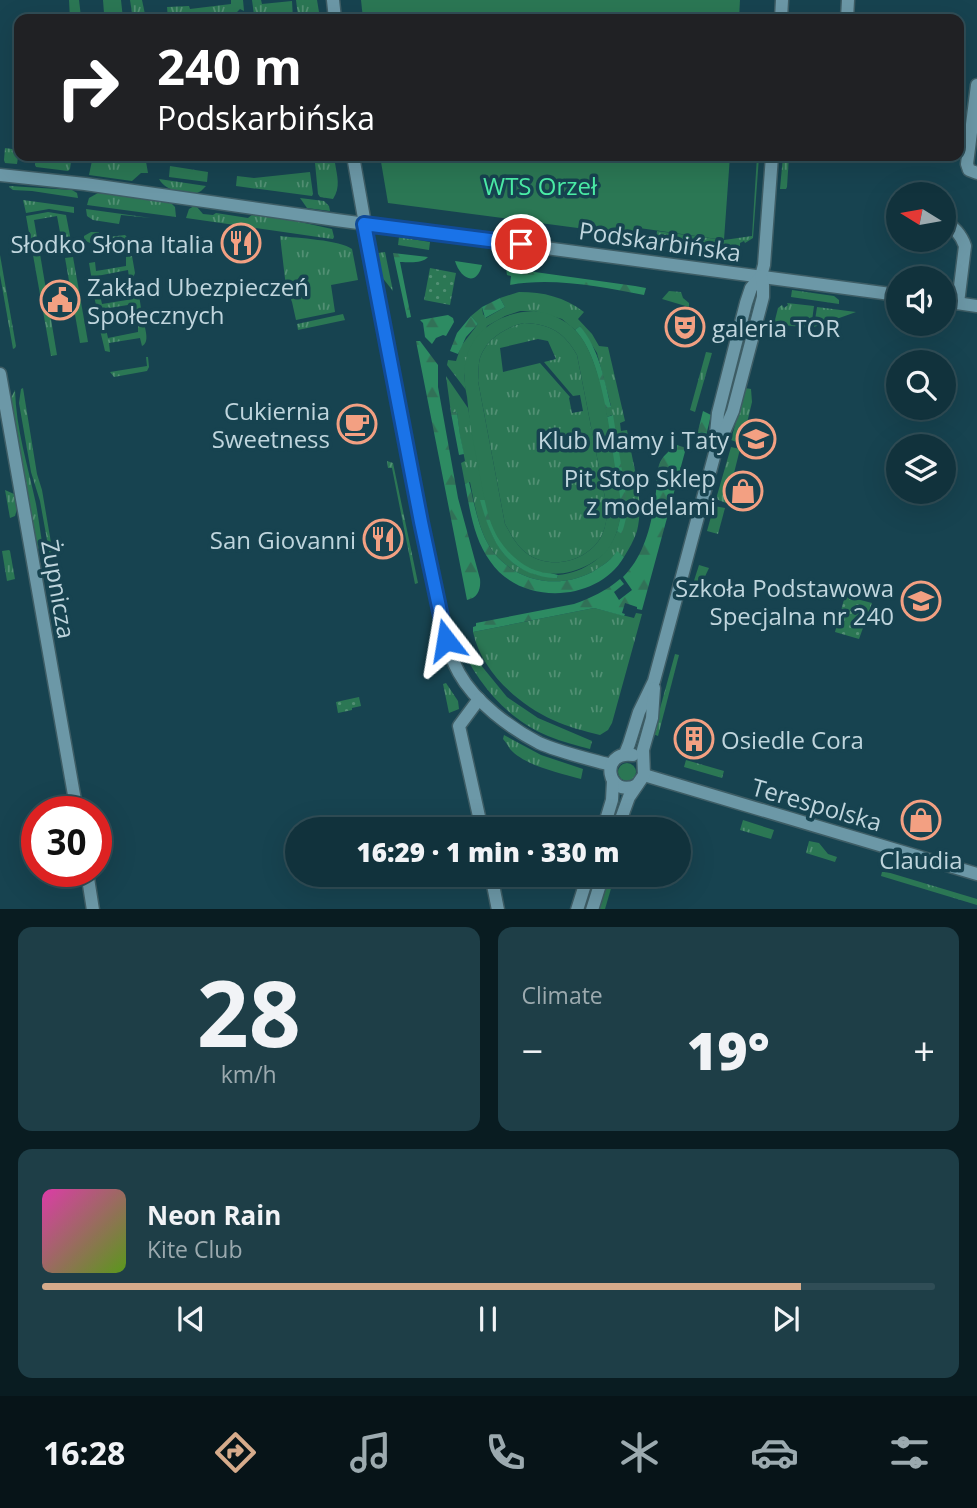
<!DOCTYPE html>
<html lang="en">
<head>
<meta charset="utf-8">
<style>
	body { margin:0; font-family:"Open Sans",sans-serif; background:#1e3e47; color:#f1f3f6; height:100vh; display:flex; flex-direction:column; font-size:26px; white-space:nowrap }
	* { box-sizing:border-box; margin:0 }
	p { font-size:23px; color:#9caaaf }
	.icon { flex:none; width:38px; height:38px; fill:none; stroke:currentColor; stroke-width:2; stroke-linecap:round; stroke-linejoin:round }
	.map { position:relative; height:909px; overflow:hidden }
	.panel { display:flex; flex-direction:column; gap:18px; padding:18px; background:#091c21; flex:1 }
	.panel>* { flex:none }
	.top-card { position:absolute; left:14px; top:14px; width:950px; height:147px; border-radius:14px; box-shadow:0 7px 28px #0002,0 0 0 2px #304d56; background:#202124; color:#fff; overflow:hidden }
	.needle { width:46px; rotate:281deg }
	.buttons { position:absolute; left:886px; top:182px; display:grid; gap:14px }
	.buttons a { display:grid; place-items:center; width:70px; height:70px; border-radius:50%; background:#11323c; box-shadow:0 7px 28px #0002,0 0 0 2px #304d56; font-size:35px }
	.speed { position:absolute; left:21px; top:796px; display:flex; gap:14px; font-size:35px; font-weight:700; text-align:center }
	.speed>* { display:grid; place-content:center; width:91px; height:91px; border-radius:50%; background:#11323c; box-shadow:0 7px 28px #0002,0 0 0 2px #304d56; line-height:1 }
	.speed .limit { border:10px solid #d22; background:#fff; color:#111 }
	.pin { position:absolute; display:grid; place-items:center; width:60px; height:60px; color:#fff; margin:-30px; border:4px solid #fff; border-radius:50%; box-shadow:0 2px 7px #0007 }
	.me { position:absolute; width:77px; margin:-38px; rotate:346deg; stroke-linejoin:round; filter:drop-shadow(0 0 5px #0008) }
	.turn { display:flex; align-items:center; gap:24px; height:147px; padding:0 28px; font-size:32px }
	.turn .icon { width:91px; height:91px; stroke-width:2.5 }
	.turn b { display:block; font-size:49px; line-height:60px }
	.big { font-size:52px; font-weight:800; line-height:1.1 }
	.panel .widget { flex:1; display:flex; flex-direction:column; justify-content:center; gap:10px; min-width:0; padding:0 24px; border-radius:14px; background:#1e3e47 }
	.panel .dial { align-items:center; gap:0 }
	.dial b { font-size:91px; line-height:1 }
	.song { display:flex; align-items:center; gap:21px }
	.cover { width:84px; height:84px; border-radius:10px; background:linear-gradient(135deg,hsl(320 70% 55%),hsl(90 70% 35%)) }
	.played { height:7px; border-radius:4px; background:linear-gradient(90deg,#d6ab8b 85%,#304d56 85%) }
	.keys { display:flex; justify-content:space-around; direction:ltr }
	.heat { display:flex; justify-content:space-between; align-items:center; font-size:38px; direction:ltr }
	.panel .tiles { flex:1; display:grid; gap:18px; grid-template-columns:1fr 1fr }
	.widget:last-child { grid-column:span 2 }
	.trip { position:absolute; left:285px; top:817px; width:406px; height:70px; border-radius:35px; background:#11323c; box-shadow:0 7px 28px #0002,0 0 0 2px #304d56; font-weight:800; line-height:70px; text-align:center }
	.dock { display:flex; height:112px; justify-content:space-around; align-items:center; background:#071418; color:#9caaaf }
	.dock .icon { width:49px; height:49px }
	.dock .on { color:#d6ab8b }
	.dock b { font-size:32px; color:#f1f3f6 }
	.map>svg:first-child { display:block }
	.grass { fill:url(#grass-tufts); fill-rule:evenodd }
	.forest { fill:url(#forest-firs) }
	.park { fill:url(#park-dots) }
	.pitch { fill:#2b7754; fill-rule:evenodd }
	.lines { fill:none; stroke-linecap:round; stroke-linejoin:round }
	.minor-casing { stroke:#3e5d65; stroke-width:15 }
	.minor { stroke:#6c98a7; stroke-width:12 }
	.route-casing { stroke:#114b97; stroke-width:18 }
	.route { stroke:#1a73e8; stroke-width:12 }
	.labels { text-anchor:middle; dominant-baseline:central; stroke-width:7; stroke-linejoin:round; paint-order:stroke }
	.park-label { font-size:24px; fill:#4beda7; stroke:#174350 }
	.street-label { font-size:24px; fill:#bfd5dd; stroke:#174350 }
	.poi-label { font-size:24px; fill:#bfd5dd; stroke:#174350; text-anchor:end }
</style>
</head>
<body>
<div class="map">
<svg width="977" height="910" viewBox="0 0 977 910">
	<defs>
		<pattern id="grass-tufts" width="24" height="20" patternUnits="userSpaceOnUse" patternTransform="scale(1.75)"><rect width="24" height="20" fill="#2b7754"/><path d="M3 7l-1-3M5 7V3M7 7l1-3M15 17l-1-3M17 17v-4M19 17l1-3" fill="none" stroke="#529074"/></pattern>
		<pattern id="forest-firs" width="22" height="20" patternUnits="userSpaceOnUse" patternTransform="scale(1.75)"><rect width="22" height="20" fill="#2d8b62"/><path d="M5 1l3.5 6h-7zM16 11l3.5 6h-7z" fill="#317157"/></pattern>
		<pattern id="park-dots" width="8" height="8" patternUnits="userSpaceOnUse" patternTransform="scale(1.75)"><rect width="8" height="8" fill="#2b7754"/><path d="M2 2h.1M6 6h.1" fill="none" stroke="#529074" stroke-width="1.8" stroke-linecap="round"/></pattern>
	</defs>
	<rect width="100%" height="100%" fill="#174350"/>
	<!-- grass -->
	<g class="grass">
		<path d="M69,0H79L81,17L104,13L103,0H121L123,19H70Z"/>
		<path d="M130,0H142L146,19H133Z"/>
		<path d="M231,0H243L244,11L240,9L230,19H168L167,7L189,6L190,9L231,4Z"/>
		<path d="M252,0H261L262,4L292,1L293,19H265L254,15Z"/>
		<path d="M296,0H317L319,12L317,15L298,16Z"/>
		<path d="M5,148L19,150L17,164L5,163L4,160Z"/>
		<path d="M36,156H65V160L71,161L70,169L68,171L36,167L35,164Z"/>
		<path d="M93,156L128,159L129,156H145L148,173H141L132,181L89,175Z"/>
		<path d="M757,156L759,157L753,238L745,243L744,241L740,243V246L734,249L656,239L657,231L724,240L752,236Z"/>
		<path d="M783,156H789L787,187L786,189H780Z"/>
		<path d="M333,161L335,163C337,176 341,187 333,199L320,197L318,194L315,163Z"/>
		<path d="M170,166L208,172L207,182L169,177Z"/>
		<path d="M310,172L313,194L312,196L236,186L237,176L254,178Z"/>
		<path d="M159,179L206,186L201,191L197,193C183,191 167,193 159,179Z"/>
		<path d="M10,186L72,190L77,193L78,198L32,191L13,190L9,187Z"/>
		<path d="M98,193L171,203L175,207L176,217L87,205L89,198Z"/>
		<path d="M300,198L324,201L329,206L330,211L307,208Z"/>
		<path d="M23,200L74,207V213L49,209L26,213Z"/>
		<path d="M194,206L197,207L203,214L213,215L216,213L248,218L253,214L282,218L332,229L334,237L333,239L325,238L186,218L189,209Z"/>
		<path d="M86,209L151,218L121,215L119,224L93,220L87,216Z"/>
		<path d="M48,212L66,215L71,241L62,243L57,216L34,220L38,243L31,244L26,216Z"/>
		<path d="M91,232H99L101,238L125,235L128,238V242L124,245L121,237L90,243L84,240V236Z"/>
		<path d="M280,236C296,238 341,240 352,249L358,280L331,285L335,312L296,320L292,302L286,287Z"/>
		<path d="M399,237L430,242L429,250L398,245Z"/>
		<path d="M385,252L393,291L381,276L378,253Z"/>
		<path d="M40,254L57,355L51,356L33,255Z"/>
		<path d="M0,255L16,346L15,348L13,349L0,275Z"/>
		<path d="M132,256L135,273L133,278H129L128,270L97,276L98,284H95L92,281L89,263L95,262L96,271L126,266V257Z"/>
		<path d="M73,257L88,342L80,343L65,258Z"/>
		<path d="M138,289L141,308L139,311L135,312L134,304L103,309L104,318L98,314L94,296L100,295L102,304L133,299L131,290Z"/>
		<path d="M792,290L834,296L839,300V304L791,297Z"/>
		<path d="M669,291L681,292L683,298L689,303V307L662,299Z"/>
		<path d="M519,292C544,292 564,297 584,312L578,319L592,334L599,346L608,347L625,421L620,423L621,431L627,430C632,462 645,499 637,531C634,540 629,549 624,557L617,552C612,559 605,564 597,569C564,590 519,584 494,553C479,534 475,506 470,482L465,484L461,463L465,461L460,436L457,412L451,413L446,376L468,408L486,500H481C492,544 507,575 557,578L558,575C584,573 608,556 617,531L622,533L612,415L607,417L605,408L611,406L597,353L580,326L575,330L562,319L534,311H520L505,316L487,326L464,375L466,390L447,365L448,360L456,361L461,346L478,324L471,316L482,307L483,314L486,318L505,307L500,298Z"/>
		<path d="M787,303L814,306L811,328L774,324L778,308L782,305L784,308L788,305Z"/>
		<path d="M817,307L856,312L814,327Z"/>
		<path d="M343,314L345,320L298,330L297,324Z"/>
		<path d="M144,322C145,330 150,342 142,346L140,338L109,343L110,352L105,351L100,330L106,329L108,338L138,332V323Z"/>
		<path d="M524,323C550,324 564,332 577,355L607,508C607,518 606,527 602,535C589,561 553,570 529,555C517,547 512,536 505,524L478,381C479,374 478,365 480,358C486,339 506,327 524,323ZM538,339L548,341L556,359L544,362L573,396L580,395L583,411L572,413L569,398L570,397L540,363L503,372L500,348Z"/>
		<path d="M706,352L712,353L695,412L690,410Z"/>
		<path d="M146,357H148L149,367L147,371L114,377L110,372L147,366Z"/>
		<path d="M23,388L37,474L42,490L56,572L53,573L40,501L31,472L19,403L21,389Z"/>
		<path d="M745,388L751,389L752,402L742,444L731,440Z"/>
		<path d="M15,390C16,429 28,466 36,504C39,521 41,537 44,554L37,547L11,398Z"/>
		<path d="M731,447L740,449L729,493H726L725,497L727,498L726,503L716,499Z"/>
		<path d="M387,461L393,463L418,583L415,584L392,468H388Z"/>
		<path d="M5,490L14,494L17,509L15,516L10,518Z"/>
		<path d="M714,506L725,508L718,534L707,531Z"/>
		<path d="M9,550L10,551L15,579L7,581L2,551Z"/>
		<path d="M699,565L709,568L699,589L692,587Z"/>
		<path d="M594,608L634,618L636,613L642,614L612,723L608,730L600,735C584,731 568,727 553,720C517,704 481,670 473,632Z"/>
		<path d="M460,631L480,664L507,697L538,718L592,741L590,749C576,745 562,742 548,736C505,718 477,682 457,640Z"/>
		<path d="M675,654L679,655L658,736L653,734Z"/>
		<path d="M446,683L458,701L459,709L449,713L443,684Z"/>
		<path d="M504,735L541,755L583,769L581,779C560,773 525,766 510,749C508,746 506,742 503,739Z"/>
		<path d="M686,760L724,771L722,778L684,767Z"/>
		<circle cx="627" cy="772" r="9"/>
		<path d="M743,820L774,830L771,839L740,830Z"/>
		<path d="M809,841L819,843L828,854L837,857L835,862L806,853Z"/>
		<path d="M882,872H887L977,899V905L881,876Z"/>
		<path d="M609,875H615L605,909L597,910Z"/>
	</g>
	<!-- forest -->
	<g class="forest">
		<path d="M393,253L428,257C422,264 409,262 400,262L411,317L407,318Z"/>
		<path d="M455,261L482,265C476,288 460,278 455,261Z"/>
		<path d="M506,268L635,286L646,288L644,295C603,287 552,277 510,285L511,276L507,275Z"/>
		<path d="M500,298L505,307L485,318L482,307Z"/>
		<path d="M448,315L453,318L454,322L446,336L443,335L436,338L432,344L425,337L423,323L420,320Z"/>
		<path d="M471,316L478,324L466,337L458,354L450,351L457,333Z"/>
		<path d="M580,326C599,349 604,378 611,407L605,408C599,381 594,351 575,330Z"/>
		<path d="M416,341H420L438,365V387L458,498L480,579C481,589 478,598 467,600Z"/>
		<path d="M703,411L711,415L705,440L698,444L695,443Z"/>
		<path d="M457,412L460,435L464,454L459,455L451,413Z"/>
		<path d="M613,415L625,489L627,514L622,534L617,531L620,518L607,417Z"/>
		<path d="M677,445L686,448L642,610L637,609V607L625,603L622,613L625,614L624,616L594,608L473,632V627L476,626V623L574,604C591,598 606,591 620,579L624,584L614,592L619,600L632,590L623,577C645,555 652,523 656,492C657,483 656,474 659,465C662,456 669,451 677,445Z"/>
		<path d="M469,482C475,506 479,534 494,553C519,584 564,590 597,569C605,564 612,559 617,551L624,557C597,603 520,606 490,561C474,539 470,511 465,484Z"/>
		<path d="M480,500H486L492,524L531,568L558,575L557,578C547,578 540,576 530,573C498,560 489,531 480,500Z"/>
	</g>
	<!-- park -->
	<g class="park">
		<path d="M430,268L456,273L450,305L424,300Z"/>
		<path d="M845,596L872,603L859,639L835,632Z"/>
		<path d="M359,697L361,706L352,708V710L338,713L336,702Z"/>
	</g>
	<!-- pitch -->
	<g class="pitch">
		<path d="M361,0H740L739,19H363Z"/>
		<path d="M380,156H730L724,240L639,228L638,236L388,203Z"/>
		<path d="M534,311C550,313 565,319 576,331C601,356 610,431 615,467C617,481 621,495 621,509C621,522 616,538 608,549C603,556 595,561 588,565C554,583 521,572 500,541C486,520 483,490 478,465C473,442 469,420 467,397C465,387 463,375 465,365C470,330 501,312 534,311ZM524,323C550,324 564,332 577,355L607,508C607,517 606,526 602,535C589,561 553,570 529,555C517,547 512,536 505,524L478,381C479,374 478,365 480,358C486,339 506,327 524,323Z"/>
	</g>
	<g class="lines">
		<defs>
			<g id="minor">
				<path d="M333,0L335,19"/>
				<path d="M781,19L782,0"/>
				<path d="M847,19L848,0"/>
				<path d="M977,85L967,164L969,170L977,173"/>
				<path d="M353,156L385,337L437,601C442,625 447,651 459,673C475,702 510,728 539,743C559,752 589,759 611,765"/>
				<path d="M0,175L85,184L336,220L898,295"/>
				<path d="M943,221C953,225 962,236 965,246L958,303"/>
				<path d="M943,301L977,306"/>
				<path d="M0,374L77,812"/>
				<path d="M715,444L718,413L746,303L751,288L761,276L764,265L772,156"/>
				<path d="M479,699L459,726L482,830"/>
				<path d="M625,754L629,744L639,712L654,681L715,453L733,411L763,297V285L761,276"/>
				<path d="M633,755C598,750 607,800 637,785"/>
				<path d="M644,775L977,874"/>
				<path d="M603,830L612,800L613,781"/>
				<path d="M617,830L629,797L644,775L643,750L652,718L654,688"/>
				<path d="M87,872L93,910"/>
				<path d="M491,875L498,910"/>
				<path d="M577,910L588,875"/>
				<path d="M592,910L603,875"/>
			</g>
		</defs>
		<!-- minor casing -->
		<use href="#minor" class="minor-casing"/>
		<!-- minor -->
		<use href="#minor" class="minor"/>
	</g>
	<g class="lines">
		<defs>
			<path id="route" d="M446,640L421,522L364,224L521,244"/>
		</defs>
		<!-- route casing -->
		<use href="#route" class="route-casing"/>
		<!-- route -->
		<use href="#route" class="route"/>
	</g>
	<!-- icons -->
	<defs>
		<symbol id="restaurant-ring" viewBox="-11 -11 22 22"><circle r="9.5" fill="#174350" stroke="#f3a082" stroke-width="1.5"/><path d="M-5-6h1v4h1v-4h1v4h1v-4h1v5L-1.5 .5V6h-2V.5L-5-1ZM5-6V6H3V1.5H1.5Q1.5-4 5-6Z" fill="#f3a082"/></symbol>
		<symbol id="civic-ring" viewBox="-11 -11 22 22"><circle r="9.5" fill="#174350" stroke="#f3a082" stroke-width="1.5"/><path d="M-.6-6.5H3V-4.5H.6V-3L4-1V1h2V6H-6V1h2V-1L-.6-3ZM-1.2 2.5V6h2.4V2.5Z" fill="#f3a082"/></symbol>
		<symbol id="theatre-ring" viewBox="-11 -11 22 22"><circle r="9.5" fill="#174350" stroke="#f3a082" stroke-width="1.5"/><path d="M-5-5.5Q0-4 5-5.5V0Q5 5 0 6Q-5 5-5 0ZM-3.3-2.5H-1v1.5H-3.3ZM1-2.5H3.3v1.5H1ZM-2.8 1Q0 5.5 2.8 1Z" fill="#f3a082"/></symbol>
		<symbol id="cafe-ring" viewBox="-11 -11 22 22"><circle r="9.5" fill="#174350" stroke="#f3a082" stroke-width="1.5"/><path d="M-5.5-4.5H6V0H3Q3 3.5 0 3.5H-2.5Q-5.5 3.5-5.5 0ZM3-3.2v2h1.7v-2ZM-6 4.5H4V6H-6Z" fill="#f3a082"/></symbol>
		<symbol id="school-ring" viewBox="-11 -11 22 22"><circle r="9.5" fill="#174350" stroke="#f3a082" stroke-width="1.5"/><path d="M0-5L7-2L0 1L-7-2ZM-4 1L0 2.5L4 1V4Q0 6-4 4Z" fill="#f3a082"/></symbol>
		<symbol id="shop-ring" viewBox="-11 -11 22 22"><circle r="9.5" fill="#174350" stroke="#f3a082" stroke-width="1.5"/><path d="M-5-2.5h2.3a2.7 3.5 0 0 1 5.4 0H5L5.5 6h-11ZM-1.5-2.5h3a1.5 2.3 0 0 0-3 0Z" fill="#f3a082"/></symbol>
		<symbol id="building-ring" viewBox="-11 -11 22 22"><circle r="9.5" fill="#174350" stroke="#f3a082" stroke-width="1.5"/><path d="M-4-6H4V6H1V3H-1V6H-4ZM-2.5-4.3h1.7v1.8h-1.7ZM.8-4.3h1.7v1.8H.8ZM-2.5-1h1.7V.8h-1.7ZM.8-1h1.7V.8H.8Z" fill="#f3a082"/></symbol>
	</defs>
	<g fill-rule="evenodd">
		<use href="#restaurant-ring" x="219" y="221" width="44" height="44"/>
		<use href="#civic-ring" x="38" y="278" width="44" height="44"/>
		<use href="#theatre-ring" x="663" y="305" width="44" height="44"/>
		<use href="#cafe-ring" x="335" y="402" width="44" height="44"/>
		<use href="#school-ring" x="734" y="417" width="44" height="44"/>
		<use href="#shop-ring" x="721" y="469" width="44" height="44"/>
		<use href="#restaurant-ring" x="361" y="517" width="44" height="44"/>
		<use href="#school-ring" x="899" y="579" width="44" height="44"/>
		<use href="#building-ring" x="672" y="717" width="44" height="44"/>
		<use href="#shop-ring" x="899" y="798" width="44" height="44"/>
	</g>
	<g class="labels">
		<!-- park labels -->
		<g class="park-label">
			<text x="540" y="185">WTS Orzeł</text>
		</g>
		<!-- street labels -->
		<g class="street-label">
			<text transform="translate(660 241) rotate(8)">Podskarbińska</text>
			<text transform="translate(59 589) rotate(80)">Żupnicza</text>
			<text transform="translate(817 804) rotate(16)">Terespolska</text>
		</g>
		<!-- poi labels -->
		<g class="poi-label">
			<text x="214" y="243">Słodko Słona Italia</text>
			<text x="87" y="286" text-anchor="start">Zakład Ubezpieczeń<tspan x="87" dy="28">Społecznych</tspan></text>
			<text x="712" y="327" text-anchor="start">galeria TOR</text>
			<text x="330" y="410">Cukiernia<tspan x="330" dy="28">Sweetness</tspan></text>
			<text x="729" y="439">Klub Mamy i Taty</text>
			<text x="716" y="477">Pit Stop Sklep<tspan x="716" dy="28">z modelami</tspan></text>
			<text x="356" y="539">San Giovanni</text>
			<text x="894" y="587">Szkoła Podstawowa<tspan x="894" dy="28">Specjalna nr 240</tspan></text>
			<text x="721" y="739" text-anchor="start">Osiedle Cora</text>
			<text x="921" y="859" text-anchor="middle">Claudia</text>
		</g>
	</g>
</svg>
<div class="buttons">
<a><svg class="needle" viewBox="-14 -14 28 28"><path d="M0-13l5 13h-10z" fill="#e53935"/><path d="M0 13l5-13h-10z" fill="#9caaaf"/></svg></a>
<a><svg class="icon" aria-label="sound" viewBox="0 0 24 24"><path d="M4 9h4l5-4v14l-5-4H4zM17 9q2 3 0 6"/></svg></a>
<a><svg class="icon" aria-label="search" viewBox="0 0 24 24"><circle cx="10" cy="10" r="6"/><path d="M15 15l6 6"/></svg></a>
<a><svg class="icon" aria-label="layers" viewBox="0 0 24 24"><path d="M12 4l9 5-9 5-9-5zM3 14l9 5 9-5"/></svg></a>
</div>
<div class="speed"><div class="limit">30</div></div>
<div class="pin" style="left:521px;top:244px;background:#d93025"><svg class="icon" aria-label="arrive" viewBox="0 0 24 24"><path d="M6 21V4h12l-3 4 3 4H6"/></svg></div>
<svg class="me" style="left:446px;top:640px" viewBox="-20 -20 40 40"><path d="M0-17L14 15 0 8-14 15z" fill="#1a73e8" stroke="#fff" stroke-width="4"/></svg>
<div class="trip">16:29 · 1 min · 330 m</div>
<div class="top-card">
<div class="turn"><svg class="icon" aria-label="right" viewBox="0 0 24 24"><path d="M7 20v-9h11M14 6l5 5-5 5"/></svg><div><b>240 m</b>Podskarbińska</div></div>
</div>
</div>
<section class="panel">
<div class="tiles">
<div class="widget dial"><b>28</b><p>km/h</p></div>
<div class="widget"><p>Climate</p>
<div class="heat"><a>−</a><b class="big">19°</b><a>+</a></div>
</div>
<div class="widget">
<div class="song"><i class="cover"></i><div><b>Neon Rain</b><p>Kite Club</p></div></div>
<div class="played"></div>
<div class="keys"><svg class="icon" aria-label="previous" viewBox="0 0 24 24"><path d="M18 5L8 12l10 7zM5 5v14"/></svg><svg class="icon" aria-label="pause" viewBox="0 0 24 24"><path d="M8 5v14M16 5v14"/></svg><svg class="icon" aria-label="next" viewBox="0 0 24 24"><path d="M6 5l10 7-10 7zM19 5v14"/></svg></div>
</div>
</div>
</section>
<nav class="dock">
<b>16:28</b>
<svg class="icon on" aria-label="directions" viewBox="0 0 24 24"><path d="M12 3l9 9-9 9-9-9zM9 14v-3h6M13 9l2 2-2 2"/></svg>
<svg class="icon" aria-label="music" viewBox="0 0 24 24"><path d="M9 18V5l10-2v13"/><circle cx="6" cy="18" r="3"/><circle cx="16" cy="16" r="3"/></svg>
<svg class="icon" aria-label="phone" viewBox="0 0 24 24"><path d="M5 4h4l2 5-3 2q2 4 5 5l2-3 5 2v4C11 20 4 13 5 4z"/></svg>
<svg class="icon" aria-label="climate" viewBox="0 0 24 24"><path d="M12 3v18M4 7l16 10M4 17L20 7"/></svg>
<svg class="icon" aria-label="car" viewBox="0 0 24 24"><path d="M5 17H2v-5l4-1 3-4h7l3 4 3 1v5h-3M9 17h6M6 11h13"/><circle cx="7" cy="17" r="2"/><circle cx="17" cy="17" r="2"/></svg>
<svg class="icon" aria-label="filters" viewBox="0 0 24 24"><path d="M4 7h16M4 17h16"/><circle cx="9" cy="7" r="2"/><circle cx="15" cy="17" r="2"/></svg>
</nav>
</body>
</html>
